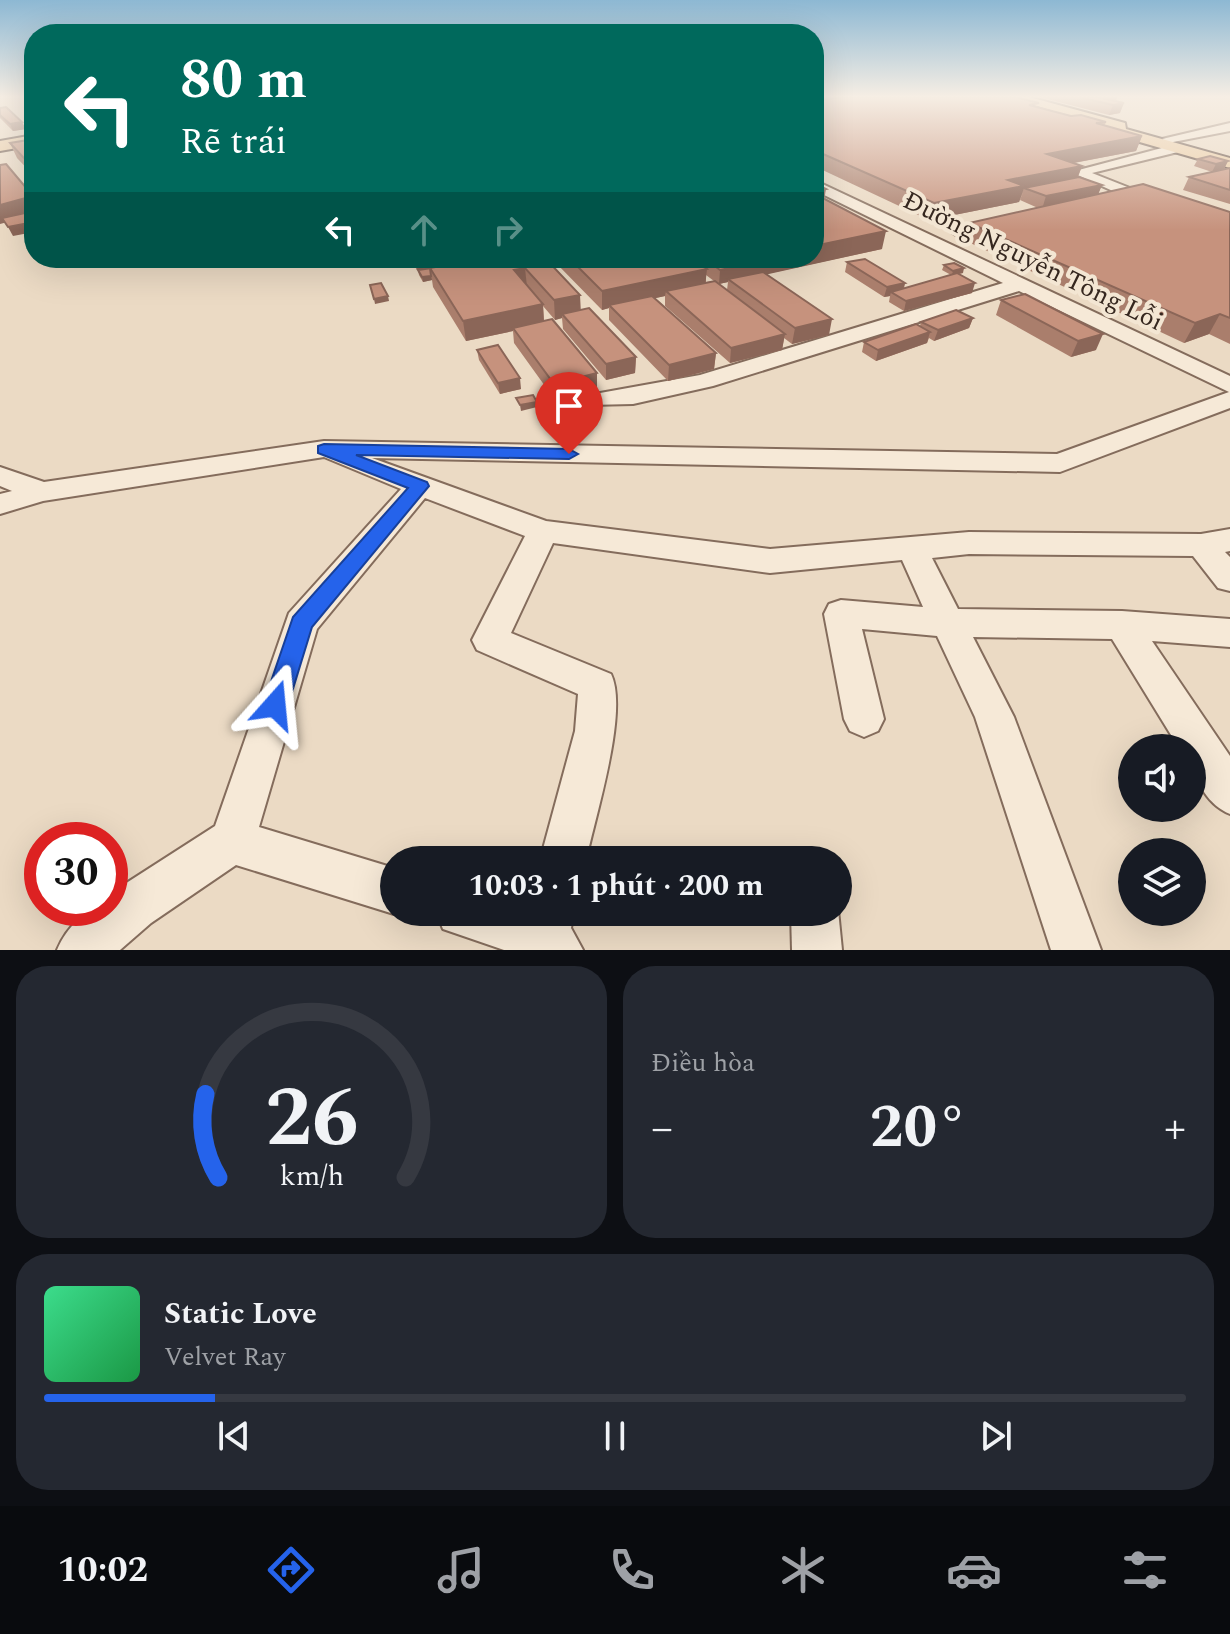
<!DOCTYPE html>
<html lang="vi">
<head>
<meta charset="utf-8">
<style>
	body { margin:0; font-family:Spectral,serif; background:#242831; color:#f1f3f6; height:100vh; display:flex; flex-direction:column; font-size:30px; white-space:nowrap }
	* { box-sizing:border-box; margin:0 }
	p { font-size:26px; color:#9ea1a6 }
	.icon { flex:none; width:44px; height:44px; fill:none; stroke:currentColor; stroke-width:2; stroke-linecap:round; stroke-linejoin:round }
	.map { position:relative; height:950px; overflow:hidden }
	.panel { display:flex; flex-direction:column; gap:16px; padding:16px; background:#0d0f14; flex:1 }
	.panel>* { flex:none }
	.top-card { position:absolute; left:24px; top:24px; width:800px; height:244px; border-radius:32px; box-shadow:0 8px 32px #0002; background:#00695c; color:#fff; overflow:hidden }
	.controls { position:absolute; left:1118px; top:734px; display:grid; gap:16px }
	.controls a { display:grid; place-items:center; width:88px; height:88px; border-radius:50%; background:#171b24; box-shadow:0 8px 32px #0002; font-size:40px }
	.speed { position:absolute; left:24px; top:822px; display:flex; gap:16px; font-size:40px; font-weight:700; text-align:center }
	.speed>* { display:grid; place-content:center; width:104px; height:104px; border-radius:50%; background:#171b24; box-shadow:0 8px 32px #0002; line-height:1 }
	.speed .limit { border:12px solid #d22; background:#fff; color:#111 }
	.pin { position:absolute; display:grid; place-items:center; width:68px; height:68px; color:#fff; margin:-82px -34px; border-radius:50% 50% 50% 0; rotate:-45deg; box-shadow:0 0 8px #0007 }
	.pin .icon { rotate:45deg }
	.me { position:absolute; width:88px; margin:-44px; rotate:18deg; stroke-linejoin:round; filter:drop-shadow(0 0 6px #0008) }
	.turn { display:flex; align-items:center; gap:28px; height:168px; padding:0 24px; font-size:36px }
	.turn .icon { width:104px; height:104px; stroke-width:2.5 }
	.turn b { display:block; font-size:56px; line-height:68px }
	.lanes { display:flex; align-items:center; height:76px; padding:0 24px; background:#0003; justify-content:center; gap:40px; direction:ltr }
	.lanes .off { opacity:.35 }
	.big { font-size:60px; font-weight:700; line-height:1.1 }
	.panel .card { flex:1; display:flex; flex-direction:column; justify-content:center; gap:12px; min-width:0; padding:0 28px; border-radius:32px; background:#242831 }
	.panel .dial { align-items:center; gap:0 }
	.dial svg { height:208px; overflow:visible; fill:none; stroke:#363941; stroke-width:7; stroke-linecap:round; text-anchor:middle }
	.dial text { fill:#f1f3f6; stroke:none }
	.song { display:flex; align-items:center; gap:24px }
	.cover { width:96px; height:96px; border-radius:12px; background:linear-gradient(135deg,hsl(150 70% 55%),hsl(140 70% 35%)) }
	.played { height:8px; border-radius:4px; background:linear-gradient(90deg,#2563eb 15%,#363941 15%) }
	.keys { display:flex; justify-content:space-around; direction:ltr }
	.heat { display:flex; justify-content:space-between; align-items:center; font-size:44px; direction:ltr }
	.panel .tiles { flex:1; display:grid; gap:16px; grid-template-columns:1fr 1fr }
	.card:last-child { grid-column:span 2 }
	.trip { position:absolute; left:380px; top:846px; width:472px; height:80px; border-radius:40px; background:#171b24; box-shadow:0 8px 32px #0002; font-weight:700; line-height:80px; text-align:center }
	.dock { display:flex; height:128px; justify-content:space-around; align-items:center; background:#090b0e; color:#9ea1a6 }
	.dock .icon { width:56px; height:56px }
	.dock .active { color:#2563eb }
	.dock b { font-size:36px; color:#f1f3f6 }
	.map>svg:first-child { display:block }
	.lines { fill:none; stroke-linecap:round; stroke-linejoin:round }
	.minor-casing { stroke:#846c5c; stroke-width:4 }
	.major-casing { stroke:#523b30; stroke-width:4 }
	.minor { fill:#f6e9d7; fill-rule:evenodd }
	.major { fill:#ebca9f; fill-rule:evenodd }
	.wall { fill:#aa7e6c; fill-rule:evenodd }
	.shaded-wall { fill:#8b6658 }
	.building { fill:#c6927d; stroke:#8b6658; stroke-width:2 }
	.route { fill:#2563eb; stroke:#184099; stroke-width:2 }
	.labels { text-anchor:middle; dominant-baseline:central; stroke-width:8; stroke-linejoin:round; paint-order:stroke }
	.far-street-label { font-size:26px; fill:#35271f; stroke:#f3e6d3 }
</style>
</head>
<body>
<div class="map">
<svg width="1230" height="950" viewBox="0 0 1230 950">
	<rect width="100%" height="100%" fill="#ebdac4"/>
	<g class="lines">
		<defs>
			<g id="minor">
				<path d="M1230,123V131L1168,143L1162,139Z"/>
				<path d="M1177,144L1184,148L1182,151L1092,173L1135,190V196L1098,203V197L1115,192L1071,172Z"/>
				<path d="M814,180L1230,376V408L1060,472L372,458L546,521L770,549L969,532L1201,534L1230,529V551L1225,552L1230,557V591L1218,588L1193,556L969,554L932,558L958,609L1122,611L1230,619V647L1152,641L1230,756V814C1204,803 1192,775 1192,748H1179L1112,639L973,637L1014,717L1101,950H1051L975,717L937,636L862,629L884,719L878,731L864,737L850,731L844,719L824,614L829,604L841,600L923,607L902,560L770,573L553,543L511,633L611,674C629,711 595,817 586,860H540L575,731L578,694L477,650L472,640L525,536L425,498L317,629L259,827L394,868V912H400L394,914L236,865L151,923L120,950H57C67,927 85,908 110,908V895L117,889L215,826L289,613L401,489L324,457L43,501L0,514V494L12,491L0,486V467L44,482L324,441L1057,454L1229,392L1019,291L713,386L633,404L589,405L586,400L589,395L700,375L1003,283L814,190Z"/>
				<path d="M1004,218L1012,223L1010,227L961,238L953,233Z"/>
				<path d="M838,910L842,950H792L791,912Z"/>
				<path d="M436,912H574L571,928L583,950H504L443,929Z"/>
			</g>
			<g id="major">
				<path d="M1007,97H1029L1125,123L1126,129L1230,158V168L1091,128L1090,122Z"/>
				<path d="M34,135V145L0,151V141Z"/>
			</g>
		</defs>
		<!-- minor casing -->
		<use href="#minor" class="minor-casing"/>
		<!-- major casing -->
		<use href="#major" class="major-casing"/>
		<!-- minor -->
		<use href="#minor" class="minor"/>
		<!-- major -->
		<use href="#major" class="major"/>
	</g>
	<!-- wall -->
	<g class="wall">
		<path d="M1039,97H1113L1117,98L1116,101L1120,113L1109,115Z"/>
		<path d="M815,98L1038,107L1071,116L1106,122L1104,126L1142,136L1136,151L1074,163L1082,166L1078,177L1102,185L1098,194L1230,212V344L1209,334L1184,343L964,240L969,223L1038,208L1020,200L1023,192L1019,202L929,220L814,166Z"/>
		<path d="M0,108L26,129L13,131L0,118Z"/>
		<path d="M34,139V176L17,158L10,143Z"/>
		<path d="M1198,159L1228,161L1224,169L1212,172L1194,166Z"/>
		<path d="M1230,168V204L1183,190L1189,177Z"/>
		<path d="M824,199L882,249L766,274L829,335L792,344L784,338L782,350L730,363L665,306V296L655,298L716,353L714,369L668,381L609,320V308L602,310L554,261V258H814ZM706,275L714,281L706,282ZM728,282L727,290L719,284Z"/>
		<path d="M410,258H484L417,270Z"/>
		<path d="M545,258L580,310L636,357L635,373L606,380L563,329L562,318L555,320L543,306L544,321L597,389L555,400L514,343L513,331L466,341L433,287L432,280L423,282L419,275L418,270Z"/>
		<path d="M847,262L905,283L904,289L951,275L942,270L944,265L963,273L959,274L972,293L904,311L889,302L890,296L884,297L845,272Z"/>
		<path d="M1001,300L1096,350L1071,357L996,315Z"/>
		<path d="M973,318L969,328L934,341L929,338L927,343L876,361L862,352L864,342L920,326L921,322Z"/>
		<path d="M477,350L521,389L500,394L479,360Z"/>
	</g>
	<!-- shaded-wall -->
	<g class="shaded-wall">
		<path d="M1124,103L1120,113L1109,115L1113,105Z"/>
		<path d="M22,122L26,129L13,131L10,124Z"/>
		<path d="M1142,136L1136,151L1041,169L1047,154Z"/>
		<path d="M1228,161L1224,169L1212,172L1216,164Z"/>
		<path d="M1082,166L1076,181L1024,188L1019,202L929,220L934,203L1008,180Z"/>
		<path d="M1102,185L1097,197L1042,209L1046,196Z"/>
		<path d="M826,189L824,201L814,203V191Z"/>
		<path d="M33,196L34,215L0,224V205Z"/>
		<path d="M34,222V232L13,236L8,227Z"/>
		<path d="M886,231L882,249L732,282L728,279V282L719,284L720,270L757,262V258H814V246Z"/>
		<path d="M415,258H484L417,270Z"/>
		<path d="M525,268L527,287L514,270Z"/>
		<path d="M964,268L963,273L952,275L953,271Z"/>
		<path d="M707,269L705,287L666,291L665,296L612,308L609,305V308L602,310V291Z"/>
		<path d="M431,276L432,280L423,282L422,277Z"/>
		<path d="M905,283L902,293L891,292L890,296L884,297L887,287Z"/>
		<path d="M975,283L972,293L904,311L906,301Z"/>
		<path d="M580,295L581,314H562V318L555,320L554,300Z"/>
		<path d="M388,296L389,301L375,304L374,299Z"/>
		<path d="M543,304L544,324L513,328V331L466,341L463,321Z"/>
		<path d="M1220,314L1209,334L1184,343L1195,323Z"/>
		<path d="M973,318L969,328L934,341L938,330Z"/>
		<path d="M832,319L829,335L792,344L795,328Z"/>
		<path d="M930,332L927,343L876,361L878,350Z"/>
		<path d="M785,334L782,350L730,363L731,348Z"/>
		<path d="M1103,334L1096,350L1071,357L1078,341Z"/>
		<path d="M716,353L714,369L668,381L669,365Z"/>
		<path d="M636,357L635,373L606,380V364Z"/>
		<path d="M597,373V389L555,400L554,384Z"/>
		<path d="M520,378L521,389L500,394L498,383Z"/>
		<path d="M537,402V407L521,411L520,405Z"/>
	</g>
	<!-- building -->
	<g class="building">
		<path d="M821,97H842L820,100L815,98Z"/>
		<path d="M842,97H1015L1039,103L1029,105L1071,116L1081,115L1106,122L1096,123L1142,136L1047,154L1082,166L1008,180L1024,186L934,203L814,150V101Z"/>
		<path d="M1079,97H1098L1124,103L1113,105Z"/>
		<path d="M1098,97H1113L1117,98L1108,99Z"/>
		<path d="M6,107L22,122L10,124L0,115V108Z"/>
		<path d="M34,139V169L10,143Z"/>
		<path d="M1210,156L1228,161L1216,164L1198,159Z"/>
		<path d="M6,164L33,196L0,205V165Z"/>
		<path d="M1230,168V190L1189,177Z"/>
		<path d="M1079,177L1102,185L1046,196L1024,188Z"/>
		<path d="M814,183L826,189L814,191Z"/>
		<path d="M1143,184L1230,212V318L1220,314L1195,323L969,223Z"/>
		<path d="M817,195L886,231L814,246V196Z"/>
		<path d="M34,211V222L8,227L2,218Z"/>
		<path d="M486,258H545L580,295L554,300L525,268L514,270L543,304L463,321L430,268Z"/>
		<path d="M569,258H693L707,269L602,291Z"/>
		<path d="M704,258H750L757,262L720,270Z"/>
		<path d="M865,259L905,283L887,287L847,262Z"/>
		<path d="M954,263L964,268L953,271L944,265Z"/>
		<path d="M430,268L431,276L422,277L418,270L432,268Z"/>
		<path d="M763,272L832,319L795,328L728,279Z"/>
		<path d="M957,273L975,283L906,301L891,292Z"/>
		<path d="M715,281L785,334L731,348L666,291Z"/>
		<path d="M381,283L388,296L374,299L370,285Z"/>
		<path d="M1025,294L1103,334L1078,341L1001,300Z"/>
		<path d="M652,296L716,353L669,365L609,305Z"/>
		<path d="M589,308L636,357L606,364L562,314Z"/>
		<path d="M956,310L973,318L938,330L921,322Z"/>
		<path d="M552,319L597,373L554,384L513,328Z"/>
		<path d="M916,324L930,332L878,350L864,342Z"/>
		<path d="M498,345L520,378L498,383L477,350Z"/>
		<path d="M533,395L537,402L520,405L516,398Z"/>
	</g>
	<!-- sky -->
	<linearGradient id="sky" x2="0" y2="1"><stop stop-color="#8db8d3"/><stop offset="0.42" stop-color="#f6eee4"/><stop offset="1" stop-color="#f6eee4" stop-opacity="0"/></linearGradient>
	<rect width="1230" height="230" fill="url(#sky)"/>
	<!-- route -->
	<path class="route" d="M324,444L569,449L578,454L569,459L356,455L427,482L429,486L312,627L288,705L284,712L275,716L266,712L263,705L293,617L408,488L318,453V446Z"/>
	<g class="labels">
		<!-- far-street labels -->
		<g class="far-street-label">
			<text transform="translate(1033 261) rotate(26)">Đường Nguyễn Tông Lỗi</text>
		</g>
	</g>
</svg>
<div class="controls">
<a><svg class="icon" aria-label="sound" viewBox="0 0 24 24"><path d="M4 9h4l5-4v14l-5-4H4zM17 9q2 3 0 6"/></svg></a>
<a><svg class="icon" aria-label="layers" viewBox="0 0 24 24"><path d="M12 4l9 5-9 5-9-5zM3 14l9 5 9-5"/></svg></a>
</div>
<div class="speed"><div class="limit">30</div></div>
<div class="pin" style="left:569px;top:454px;background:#d93025"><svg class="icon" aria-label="arrive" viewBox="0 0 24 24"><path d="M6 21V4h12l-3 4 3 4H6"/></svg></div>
<svg class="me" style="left:275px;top:705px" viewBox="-20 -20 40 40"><path d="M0-17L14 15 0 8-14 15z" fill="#2563eb" stroke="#fff" stroke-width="4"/></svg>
<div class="trip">10:03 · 1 phút · 200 m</div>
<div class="top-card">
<div class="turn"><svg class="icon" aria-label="left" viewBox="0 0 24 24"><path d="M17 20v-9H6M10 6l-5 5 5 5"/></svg><div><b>80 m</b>Rẽ trái</div></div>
<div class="lanes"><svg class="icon" aria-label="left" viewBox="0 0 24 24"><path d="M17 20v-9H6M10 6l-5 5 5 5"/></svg><svg class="icon off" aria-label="ahead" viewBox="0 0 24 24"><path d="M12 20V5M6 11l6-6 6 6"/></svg><svg class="icon off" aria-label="right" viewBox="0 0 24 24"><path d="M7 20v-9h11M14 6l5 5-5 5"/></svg></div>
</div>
</div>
<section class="panel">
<div class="tiles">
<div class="card dial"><svg viewBox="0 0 100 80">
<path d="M14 69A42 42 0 1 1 86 69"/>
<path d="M14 69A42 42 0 0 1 9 37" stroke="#2563eb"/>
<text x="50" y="56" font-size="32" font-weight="700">26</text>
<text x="50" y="72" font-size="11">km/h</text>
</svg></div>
<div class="card"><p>Điều hòa</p>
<div class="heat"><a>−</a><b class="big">20°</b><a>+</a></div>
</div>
<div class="card">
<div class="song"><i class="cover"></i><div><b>Static Love</b><p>Velvet Ray</p></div></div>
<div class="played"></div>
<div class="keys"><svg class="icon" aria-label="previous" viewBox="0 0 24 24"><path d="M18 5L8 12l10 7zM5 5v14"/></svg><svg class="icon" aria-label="pause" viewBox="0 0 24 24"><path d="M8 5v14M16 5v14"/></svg><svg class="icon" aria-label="next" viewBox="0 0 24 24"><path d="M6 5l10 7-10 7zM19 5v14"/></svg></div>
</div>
</div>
</section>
<nav class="dock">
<b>10:02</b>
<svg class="icon active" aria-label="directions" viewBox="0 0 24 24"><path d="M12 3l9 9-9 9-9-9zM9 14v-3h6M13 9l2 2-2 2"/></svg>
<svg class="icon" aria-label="music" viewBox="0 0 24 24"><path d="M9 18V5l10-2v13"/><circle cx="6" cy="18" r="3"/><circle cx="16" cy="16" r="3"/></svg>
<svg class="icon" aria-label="phone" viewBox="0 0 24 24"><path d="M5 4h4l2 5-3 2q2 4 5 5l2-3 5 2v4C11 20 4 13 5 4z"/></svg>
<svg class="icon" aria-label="climate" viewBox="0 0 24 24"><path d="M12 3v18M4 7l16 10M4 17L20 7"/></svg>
<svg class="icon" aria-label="car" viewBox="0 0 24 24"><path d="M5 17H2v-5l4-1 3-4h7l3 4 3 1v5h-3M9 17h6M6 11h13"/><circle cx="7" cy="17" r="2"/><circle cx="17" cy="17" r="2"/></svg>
<svg class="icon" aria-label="filters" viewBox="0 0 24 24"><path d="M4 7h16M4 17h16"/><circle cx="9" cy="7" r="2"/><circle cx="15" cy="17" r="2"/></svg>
</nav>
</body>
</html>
